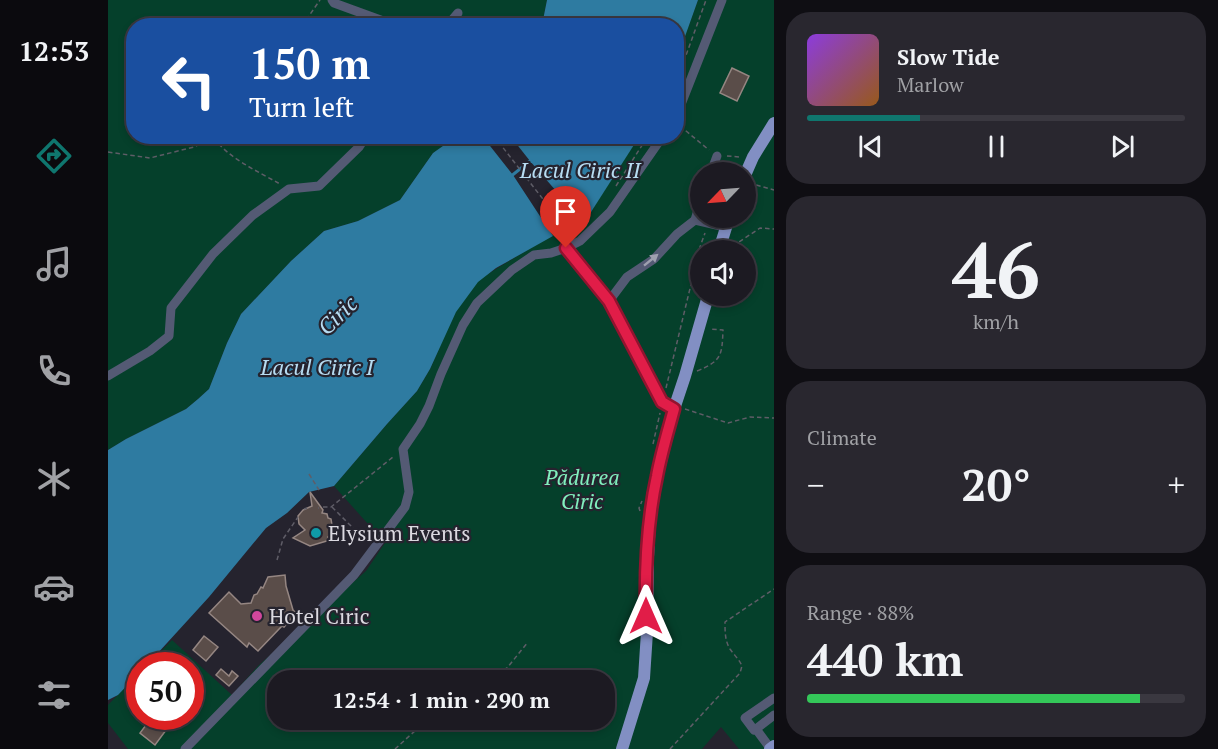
<!DOCTYPE html>
<html lang="en">
<head>
<meta charset="utf-8">
<style>
	body { margin:0; font-family:"PT Serif",serif; background:#29272f; color:#f1f3f6; height:100vh; display:flex; flex-direction:column; font-size:22px; white-space:nowrap }
	* { box-sizing:border-box; margin:0 }
	p { font-size:20px; color:#a0a1a5 }
	.icon { flex:none; width:33px; height:33px; fill:none; stroke:currentColor; stroke-width:2; stroke-linecap:round; stroke-linejoin:round }
	.map { position:relative; flex:1; overflow:hidden }
	.sheet { display:flex; flex-direction:column; gap:12px; padding:12px; background:#0f0e13; width:444px }
	.sheet>* { flex:none }
	.banner { position:absolute; left:18px; top:18px; width:558px; height:126px; border-radius:24px; box-shadow:0 3px 9px #0003,0 0 0 2px #3a3840; background:#1a4fa0; color:#fff; overflow:hidden }
	.needle { width:39px; rotate:245deg }
	.controls { position:absolute; left:582px; top:162px; display:grid; gap:12px }
	.controls a { display:grid; place-items:center; width:66px; height:66px; border-radius:50%; background:#1c1a22; box-shadow:0 3px 9px #0003,0 0 0 2px #3a3840; font-size:30px }
	.speed { position:absolute; left:18px; top:652px; display:flex; gap:12px; font-size:30px; font-weight:700; text-align:center }
	.speed>* { display:grid; place-content:center; width:78px; height:78px; border-radius:50%; background:#1c1a22; box-shadow:0 3px 9px #0003,0 0 0 2px #3a3840; line-height:1 }
	.speed .limit { border:9px solid #d22; background:#fff; color:#111 }
	.pin { position:absolute; display:grid; place-items:center; width:51px; height:51px; color:#fff; margin:-62px -26px; border-radius:50% 50% 50% 0; rotate:-45deg; box-shadow:0 0 6px #0007 }
	.pin .icon { rotate:45deg }
	.me { position:absolute; width:66px; margin:-33px; rotate:0deg; stroke-linejoin:round; filter:drop-shadow(0 0 4px #0008) }
	.turn { display:flex; align-items:center; gap:21px; height:126px; padding:0 24px; font-size:27px }
	.turn .icon { width:78px; height:78px; stroke-width:2.5 }
	.turn b { display:block; font-size:42px; line-height:51px }
	.big { font-size:45px; font-weight:700; line-height:1.1 }
	.sheet .tile { flex:1; display:flex; flex-direction:column; justify-content:center; gap:9px; min-width:0; padding:0 21px; border-radius:24px; background:#29272f }
	.sheet .dial { align-items:center; gap:0 }
	.dial b { font-size:78px; line-height:1 }
	.song { display:flex; align-items:center; gap:18px }
	.cover { width:72px; height:72px; border-radius:9px; background:linear-gradient(135deg,hsl(270 70% 55%),hsl(30 70% 35%)) }
	.played { height:6px; border-radius:3px; background:linear-gradient(90deg,#0f766e 30%,#3a3840 30%) }
	.keys { display:flex; justify-content:space-around; direction:ltr }
	.heat { display:flex; justify-content:space-between; align-items:center; font-size:33px; direction:ltr }
	.charge { height:9px; border-radius:4px; background:linear-gradient(90deg,#34c759 88%,#3a3840 0) }
	.trip { position:absolute; left:159px; top:670px; width:348px; height:60px; border-radius:24px; background:#1c1a22; box-shadow:0 3px 9px #0003,0 0 0 2px #3a3840; font-weight:700; line-height:60px; text-align:center }
	main { display:flex; flex:1; min-height:0 }
	.menu { display:flex; flex-direction:column; width:108px; justify-content:space-around; align-items:center; background:#0b0a0e; color:#a0a1a5 }
	.menu .icon { width:42px; height:42px }
	.menu .selected { color:#0f766e }
	.menu b { font-size:27px; color:#f1f3f6 }
	.map>svg:first-child { display:block }
	.green { fill:#05402b; fill-rule:evenodd }
	.water { fill:#2e7ba1 }
	.lines { fill:none; stroke-linecap:round; stroke-linejoin:round }
	.stream { stroke:#2e7ba1; stroke-width:3 }
	.building { fill:#5a4d49; stroke:#958682; stroke-width:1.5 }
	.path { stroke:#5f5d67; stroke-width:1.5; stroke-dasharray:4.5 3; stroke-linecap:butt }
	.minor { stroke:#545a74; stroke-width:9 }
	.major { stroke:#828fc3; stroke-width:12 }
	.oneway { fill:#9ea0af }
	.route-casing { stroke:#92132f; stroke-width:15 }
	.route { stroke:#e11d48; stroke-width:10 }
	.culture-dot { fill:#0f9aa8; stroke:#25232e; stroke-width:2 }
	.hotel-dot { fill:#d1479c; stroke:#25232e; stroke-width:2 }
	.labels { text-anchor:middle; dominant-baseline:central; stroke-width:4.5; stroke-linejoin:round; paint-order:stroke }
	.park-label { font-size:21px; font-style:italic; fill:#81efbe; stroke:#25232e }
	.poi-label { font-size:21px; fill:#dbd9e0; stroke:#25232e; text-anchor:start }
	.water-label { font-size:22px; font-style:italic; fill:#b7dcf2; stroke:#25232e }
</style>
</head>
<body>
<main>
<nav class="menu">
<b>12:53</b>
<svg class="icon selected" aria-label="directions" viewBox="0 0 24 24"><path d="M12 3l9 9-9 9-9-9zM9 14v-3h6M13 9l2 2-2 2"/></svg>
<svg class="icon" aria-label="music" viewBox="0 0 24 24"><path d="M9 18V5l10-2v13"/><circle cx="6" cy="18" r="3"/><circle cx="16" cy="16" r="3"/></svg>
<svg class="icon" aria-label="phone" viewBox="0 0 24 24"><path d="M5 4h4l2 5-3 2q2 4 5 5l2-3 5 2v4C11 20 4 13 5 4z"/></svg>
<svg class="icon" aria-label="climate" viewBox="0 0 24 24"><path d="M12 3v18M4 7l16 10M4 17L20 7"/></svg>
<svg class="icon" aria-label="car" viewBox="0 0 24 24"><path d="M5 17H2v-5l4-1 3-4h7l3 4 3 1v5h-3M9 17h6M6 11h13"/><circle cx="7" cy="17" r="2"/><circle cx="17" cy="17" r="2"/></svg>
<svg class="icon" aria-label="filters" viewBox="0 0 24 24"><path d="M4 7h16M4 17h16"/><circle cx="9" cy="7" r="2"/><circle cx="15" cy="17" r="2"/></svg>
</nav>
<div class="map">
<svg width="666" height="749" viewBox="0 0 666 749">
	<rect width="100%" height="100%" fill="#25232e"/>
	<!-- green -->
	<g class="green">
		<path d="M0,0H439L435,20L432,25L26,26V136L349,137L325,153L292,200L250,221L216,231L183,261L133,314L119,343L101,389L90,399L78,409L18,439L0,450Z"/>
		<path d="M590,0H666V749H631L613,727L594,749H20L0,723V705L31,673L32,717H82V666H38L64,640L124,695L151,665L258,571L277,543L226,486L279,424L309,391L322,369L331,349L337,327L365,283L431,243L444,203L520,137L568,136L569,57ZM592,172H638V218H592ZM592,250H638V296H592ZM170,681H496V720H170Z"/>
	</g>
	<!-- water -->
	<g class="water">
		<path d="M439,0H590L569,59L568,26L432,25L435,20Z"/>
		<path d="M349,136L375,137L405,175L445,236L388,268L370,282L348,312L322,369L309,391L279,424L226,486L201,492L179,513L158,528L101,597L38,666H32L31,673L10,695L0,700V450L18,439L78,409L90,399L101,389L119,343L133,314L183,261L216,231L250,221L292,200L325,153Z"/>
		<path d="M403,137H531L476,223L422,161Z"/>
	</g>
	<g class="lines">
		<!-- stream -->
		<path class="stream" d="M402,177L422,161L426,162"/>
	</g>
	<!-- building -->
	<g class="building">
		<path d="M624,68L641,76L629,101L612,93Z"/>
		<path d="M202,492L215,510L214,513L219,514L220,518L223,519L224,525L227,527L220,537L222,540L202,546L185,538L197,530L191,524L190,516L195,510L204,506Z"/>
		<path d="M177,575L178,586L185,610L188,613L176,627L174,626L150,651L141,643L139,647L101,613L121,592L133,604L143,603L146,595L149,594L153,587L155,588L160,577Z"/>
		<path d="M96,636L110,647L98,661L85,650Z"/>
		<path d="M113,669L121,676L124,671L130,676L121,686L108,675Z"/>
		<path d="M44,717H58L64,722L47,745L32,733Z"/>
	</g>
	<g class="lines">
		<!-- path -->
		<g class="path">
			<path d="M357,18L365,26"/>
			<path d="M194,26L212,0"/>
			<path d="M568,83L598,0"/>
			<path d="M572,126L601,150"/>
			<path d="M386,136L455,225L464,234"/>
			<path d="M106,138C120,158 151,172 172,184"/>
			<path d="M0,152L42,158L86,147L107,136"/>
			<path d="M619,156L632,157"/>
			<path d="M641,183L666,190"/>
			<path d="M508,186L540,136"/>
			<path d="M625,246L652,228L666,229"/>
			<path d="M589,371C614,361 614,355 615,330L602,329"/>
			<path d="M558,388L592,247L597,233"/>
			<path d="M577,409L620,423L642,417L666,418"/>
			<path d="M545,444L552,413"/>
			<path d="M201,474L211,490"/>
			<path d="M215,507H223L285,457"/>
			<path d="M224,507L259,542"/>
			<path d="M210,508H211"/>
			<path d="M196,509L199,508"/>
			<path d="M532,511L531,508L534,501"/>
			<path d="M169,560L175,539L190,517"/>
			<path d="M376,681L399,668L420,642"/>
			<path d="M287,749L319,720"/>
			<path d="M562,749L632,673L634,666C631,659 626,655 622,649C617,641 617,632 617,622L666,589"/>
		</g>
		<!-- minor -->
		<g class="minor">
			<path d="M224,0L226,3L289,26"/>
			<path d="M339,26L350,13"/>
			<path d="M568,117L614,0"/>
			<path d="M603,172L609,156"/>
			<path d="M587,220L592,203"/>
			<path d="M458,248L472,241L502,212L555,136"/>
			<path d="M501,301L519,277L546,259L569,234L587,220L617,227"/>
			<path d="M0,376L42,351L61,336L63,308L105,254L145,215L181,189L211,186L251,147L258,136"/>
			<path d="M648,729L666,715"/>
			<path d="M662,748L648,729L646,730L637,718L666,698"/>
			<path d="M77,749L246,575L297,507L301,492L295,449L312,424L321,406L333,374L355,325L369,303L404,270L426,255L443,253L458,248L501,301L554,402L566,409"/>
		</g>
		<!-- major -->
		<g class="major">
			<path d="M638,173L645,157L666,123"/>
			<path d="M611,250L621,218"/>
			<path d="M514,749L536,678L539,632L540,557L542,521L549,477L566,409L577,376L600,296"/>
			<path d="M662,749L666,746"/>
		</g>
	</g>
	<!-- one-way arrows -->
	<defs><path id="oneway-solid" d="M-6-.8H1V-3.2L6.5 0L1 3.2V.8H-6Z" transform="scale(1.5)"/></defs>
	<use class="oneway" href="#oneway-solid" transform="translate(543 260) rotate(-39)"/>
	<g class="lines">
		<defs>
			<path id="route" d="M458,248L501,301L554,402L566,409C560,431 553,454 549,476C539,521 537,570 538,616"/>
		</defs>
		<!-- route casing -->
		<use href="#route" class="route-casing"/>
		<!-- route -->
		<use href="#route" class="route"/>
	</g>
	<!-- markers -->
	<circle class="culture-dot" cx="208" cy="533" r="6"/>
	<circle class="hotel-dot" cx="149" cy="616" r="6"/>
	<g class="labels">
		<!-- park labels -->
		<g class="park-label">
			<text x="474" y="477">Pădurea<tspan x="474" dy="24">Ciric</tspan></text>
		</g>
		<!-- poi labels -->
		<g class="poi-label">
			<text x="220" y="533">Elysium Events</text>
			<text x="161" y="616">Hotel Ciric</text>
		</g>
		<!-- water labels -->
		<g class="water-label">
			<text x="472" y="169">Lacul Ciric II</text>
			<text transform="translate(229 315) rotate(-44)">Ciric</text>
			<text x="209" y="366">Lacul Ciric I</text>
		</g>
	</g>
</svg>
<div class="controls">
<a><svg class="needle" viewBox="-14 -14 28 28"><path d="M0-13l5 13h-10z" fill="#e53935"/><path d="M0 13l5-13h-10z" fill="#a0a1a5"/></svg></a>
<a><svg class="icon" aria-label="sound" viewBox="0 0 24 24"><path d="M4 9h4l5-4v14l-5-4H4zM17 9q2 3 0 6"/></svg></a>
</div>
<div class="speed"><div class="limit">50</div></div>
<div class="pin" style="left:458px;top:248px;background:#d93025"><svg class="icon" aria-label="arrive" viewBox="0 0 24 24"><path d="M6 21V4h12l-3 4 3 4H6"/></svg></div>
<svg class="me" style="left:538px;top:616px" viewBox="-20 -20 40 40"><path d="M0-17L14 15 0 8-14 15z" fill="#e11d48" stroke="#fff" stroke-width="4"/></svg>
<div class="trip">12:54 · 1 min · 290 m</div>
<div class="banner">
<div class="turn"><svg class="icon" aria-label="left" viewBox="0 0 24 24"><path d="M17 20v-9H6M10 6l-5 5 5 5"/></svg><div><b>150 m</b>Turn left</div></div>
</div>
</div>
<section class="sheet">
<div class="tile">
<div class="song"><i class="cover"></i><div><b>Slow Tide</b><p>Marlow</p></div></div>
<div class="played"></div>
<div class="keys"><svg class="icon" aria-label="previous" viewBox="0 0 24 24"><path d="M18 5L8 12l10 7zM5 5v14"/></svg><svg class="icon" aria-label="pause" viewBox="0 0 24 24"><path d="M8 5v14M16 5v14"/></svg><svg class="icon" aria-label="next" viewBox="0 0 24 24"><path d="M6 5l10 7-10 7zM19 5v14"/></svg></div>
</div>
<div class="tile dial"><b>46</b><p>km/h</p></div>
<div class="tile"><p>Climate</p>
<div class="heat"><a>−</a><b class="big">20°</b><a>+</a></div>
</div>
<div class="tile"><p>Range · 88%</p><b class="big">440 km</b><div class="charge"></div></div>
</section>
</main>
</body>
</html>
